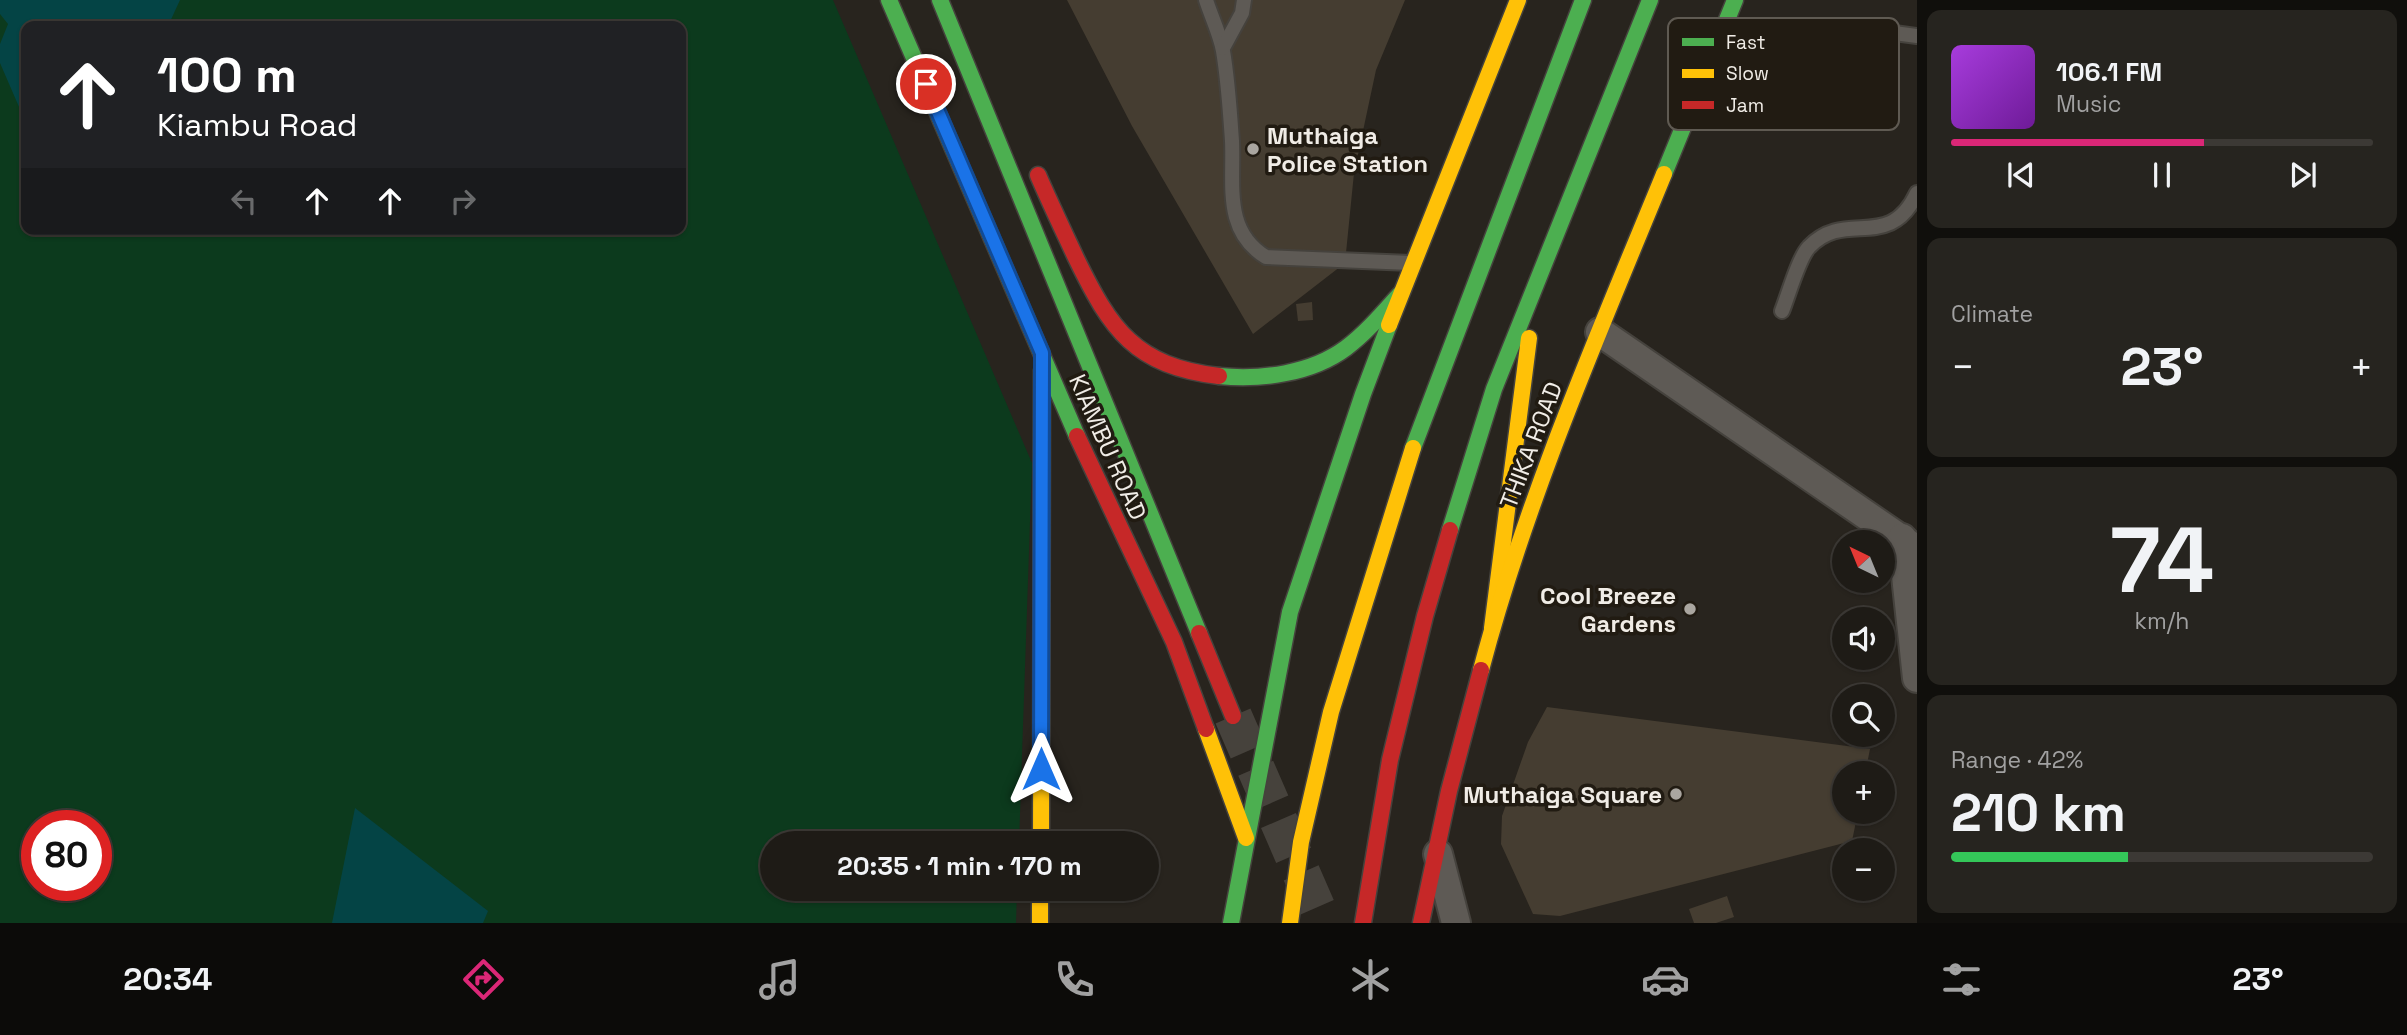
<!DOCTYPE html>
<html lang="en">
<head>
<meta charset="utf-8">
<style>
	body { margin:0; font-family:"Space Grotesk",sans-serif; background:#26241f; color:#f1f3f6; height:100vh; display:flex; flex-direction:column; font-size:26px; white-space:nowrap }
	* { box-sizing:border-box; margin:0 }
	p { font-size:23px; color:#a1a1a1 }
	.icon { flex:none; width:38px; height:38px; fill:none; stroke:currentColor; stroke-width:2; stroke-linecap:round; stroke-linejoin:round }
	.map { position:relative; flex:1; overflow:hidden }
	.drawer { display:flex; flex-direction:column; gap:10px; padding:10px; background:#100f0c; width:490px }
	.drawer>* { flex:none }
	.hud { position:absolute; left:21px; top:21px; width:665px; height:214px; border-radius:14px; box-shadow:0 2px 5px #0004,0 0 0 2px #3c3935; background:#202124; color:#fff; overflow:hidden }
	.needle { width:46px; rotate:317deg }
	.controls { position:absolute; left:1832px; top:530px; display:grid; gap:14px }
	.controls a { display:grid; place-items:center; width:63px; height:63px; border-radius:50%; background:#1e1b16; box-shadow:0 2px 5px #0004,0 0 0 2px #3c3935; font-size:35px }
	.speed { position:absolute; left:21px; top:810px; display:flex; gap:14px; font-size:35px; font-weight:700; text-align:center }
	.speed>* { display:grid; place-content:center; width:91px; height:91px; border-radius:50%; background:#1e1b16; box-shadow:0 2px 5px #0004,0 0 0 2px #3c3935; line-height:1 }
	.speed .limit { border:10px solid #d22; background:#fff; color:#111 }
	.pin { position:absolute; display:grid; place-items:center; width:60px; height:60px; color:#fff; margin:-30px; border:4px solid #fff; border-radius:50%; box-shadow:0 2px 7px #0007 }
	.me { position:absolute; width:77px; margin:-38px; rotate:0deg; stroke-linejoin:round; filter:drop-shadow(0 0 5px #0008) }
	.turn { display:flex; align-items:center; gap:24px; height:147px; padding:0 21px; font-size:32px }
	.turn .icon { width:91px; height:91px; stroke-width:2.5 }
	.turn b { display:block; font-size:49px; line-height:60px }
	.lanes { display:flex; align-items:center; height:66px; padding:0 21px; background:#0003; justify-content:center; gap:35px; direction:ltr }
	.lanes .off { opacity:.35 }
	.big { font-size:52px; font-weight:700; line-height:1.1 }
	.drawer .widget { flex:1; display:flex; flex-direction:column; justify-content:center; gap:10px; min-width:0; padding:0 24px; border-radius:14px; background:#26241f }
	.drawer .dial { align-items:center; gap:0 }
	.dial b { font-size:91px; line-height:1 }
	.song { display:flex; align-items:center; gap:21px }
	.cover { width:84px; height:84px; border-radius:10px; background:linear-gradient(135deg,hsl(280 70% 55%),hsl(280 70% 35%)) }
	.played { height:7px; border-radius:4px; background:linear-gradient(90deg,#db2777 60%,#3c3935 60%) }
	.keys { display:flex; justify-content:space-around; direction:ltr }
	.heat { display:flex; justify-content:space-between; align-items:center; font-size:38px; direction:ltr }
	.charge { height:10px; border-radius:5px; background:linear-gradient(90deg,#34c759 42%,#3c3935 0) }
	.trip { position:absolute; left:760px; top:831px; width:399px; height:70px; border-radius:35px; background:#1e1b16; box-shadow:0 2px 5px #0004,0 0 0 2px #3c3935; font-weight:700; line-height:70px; text-align:center }
	.tabs { display:flex; height:112px; justify-content:space-around; align-items:center; background:#0c0b09; color:#a1a1a1 }
	.tabs .icon { width:49px; height:49px }
	.tabs .current { color:#db2777 }
	.tabs b { font-size:32px; color:#f1f3f6 }
	main { display:flex; flex:1; min-height:0 }
	.map>svg:first-child { display:block }
	.green { fill:#0c3a1d; fill-rule:evenodd }
	.water { fill:#044445 }
	.building { fill:#453d31 }
	.lines { fill:none; stroke-linecap:round; stroke-linejoin:round }
	.highway-tunnel { stroke:#46423c; stroke-width:38; stroke-dasharray:38 19; stroke-linecap:butt }
	.lane-casing { stroke:#45423d; stroke-width:18 }
	.street-casing { stroke:#45423d; stroke-width:32 }
	.fast-casing { stroke:#45423d; stroke-width:19 }
	.slow-casing { stroke:#45423d; stroke-width:19 }
	.jam-casing { stroke:#45423d; stroke-width:19 }
	.lane { stroke:#5e5a55; stroke-width:14 }
	.street { stroke:#5e5a55; stroke-width:28 }
	.fast { stroke:#4caf50; stroke-width:16 }
	.slow { stroke:#ffc107; stroke-width:16 }
	.jam { stroke:#c62828; stroke-width:16 }
	.route-casing { stroke:#114b97; stroke-width:18 }
	.route { stroke:#1a73e8; stroke-width:12 }
	.poi-dot { fill:#aaa6a0; stroke:#211b12; stroke-width:2.5 }
	.labels { text-anchor:middle; dominant-baseline:central; stroke-width:7; stroke-linejoin:round; paint-order:stroke }
	.poi-label { font-size:24px; font-weight:bold; fill:#f0ece6; stroke:#211b12; text-anchor:end }
	.street-label { font-size:24px; fill:#f0ece6; stroke:#211b12 }
	.key { fill:#211b12; stroke:#5f5a52; stroke-width:2 }
	.key-label { font-size:19px; fill:#f0ece6 }
</style>
</head>
<body>
<main>
<div class="map">
<svg width="1917" height="923" viewBox="0 0 1917 923">
	<rect width="100%" height="100%" fill="#28241e"/>
	<!-- green -->
	<path class="green" d="M0,0H833L1032,463L1019,843L772,844V889H1017L1016,923H0ZM26,26H681V229H26ZM37,826H96V886H37Z"/>
	<!-- water -->
	<g class="water">
		<path d="M0,0H180L168,26H26V123L0,63V44L8,24L0,14Z"/>
		<path d="M355,808L488,911L483,923H332Z"/>
	</g>
	<!-- building -->
	<g class="building">
		<path d="M1067,0H1405L1376,70L1354,173L1345,263L1253,334L1132,126Z"/>
		<path d="M1312,302L1313,320L1298,321L1296,304Z"/>
		<path d="M1547,707L1870,749L1865,774H1844V812H1858L1852,841L1560,916L1533,914L1501,844L1502,816L1528,742Z"/>
		<path d="M1727,896L1734,917L1716,923H1694L1689,909Z"/>
	</g>
	<g class="lines">
		<!-- highway-tunnel -->
		<path class="highway-tunnel" d="M1233,716L1323,923"/>
		<defs>
			<g id="lane">
				<path d="M1206,0C1211,16 1220,34 1223,51C1228,80 1230,112 1232,141C1234,184 1223,231 1266,257L1411,263"/>
				<path d="M1887,32L1917,36"/>
				<path d="M1223,48L1242,13L1244,0"/>
				<path d="M1782,311C1788,296 1799,257 1809,247C1846,208 1889,253 1917,193"/>
			</g>
			<g id="street">
				<path d="M1600,332L1917,550"/>
				<path d="M1902,538L1917,678"/>
				<path d="M1438,854L1456,923"/>
			</g>
			<g id="fast">
				<path d="M889,0L1077,436"/>
				<path d="M940,0L1199,633"/>
				<path d="M1664,174L1735,0"/>
				<path d="M1219,376C1261,380 1311,374 1346,348C1366,333 1383,313 1400,294"/>
				<path d="M1413,448L1583,0"/>
				<path d="M1450,530L1494,389L1650,0"/>
				<path d="M1231,923L1290,612L1363,394L1389,325"/>
			</g>
			<g id="slow">
				<path d="M1389,325L1518,0"/>
				<path d="M1492,628L1529,338"/>
				<path d="M1481,670C1526,500 1597,337 1664,174"/>
				<path d="M1206,729L1246,838"/>
				<path d="M1041,844L1042,370"/>
				<path d="M1040,889V923"/>
				<path d="M1290,923L1301,842L1331,712L1413,448"/>
			</g>
			<g id="jam">
				<path d="M1038,175C1050,203 1063,230 1076,258C1111,330 1135,366 1219,376"/>
				<path d="M1077,436L1174,642L1206,729"/>
				<path d="M1199,633L1233,716"/>
				<path d="M1363,923L1390,760L1425,616L1450,530"/>
				<path d="M1421,923L1449,791L1481,670"/>
			</g>
		</defs>
		<!-- lane casing -->
		<use href="#lane" class="lane-casing"/>
		<!-- street casing -->
		<use href="#street" class="street-casing"/>
		<!-- fast casing -->
		<use href="#fast" class="fast-casing"/>
		<!-- slow casing -->
		<use href="#slow" class="slow-casing"/>
		<!-- jam casing -->
		<use href="#jam" class="jam-casing"/>
		<!-- lane -->
		<use href="#lane" class="lane"/>
		<!-- street -->
		<use href="#street" class="street"/>
		<!-- fast -->
		<use href="#fast" class="fast"/>
		<!-- slow -->
		<use href="#slow" class="slow"/>
		<!-- jam -->
		<use href="#jam" class="jam"/>
	</g>
	<g class="lines">
		<defs>
			<path id="route" d="M926,84L1042,353L1041,769"/>
		</defs>
		<!-- route casing -->
		<use href="#route" class="route-casing"/>
		<!-- route -->
		<use href="#route" class="route"/>
	</g>
	<!-- markers -->
	<g class="poi-dot">
		<circle cx="1253" cy="149" r="7"/>
		<circle cx="1690" cy="609" r="7"/>
		<circle cx="1676" cy="794" r="7"/>
	</g>
	<g class="labels">
		<!-- poi labels -->
		<g class="poi-label">
			<text x="1267" y="135" text-anchor="start">Muthaiga<tspan x="1267" dy="28">Police Station</tspan></text>
			<text x="1676" y="595">Cool Breeze<tspan x="1676" dy="28">Gardens</tspan></text>
			<text x="1662" y="794">Muthaiga Square</text>
		</g>
		<!-- street labels -->
		<g class="street-label">
			<text transform="translate(1531 445) rotate(-69)">THIKA ROAD</text>
			<text transform="translate(1108 447) rotate(66)">KIAMBU ROAD</text>
		</g>
	</g>
	<!-- legend -->
	<rect x="1668" y="18" width="231" height="112" rx="10" class="key"/>
	<rect x="1682" y="38" width="32" height="8" fill="#4caf50"/>
	<rect x="1682" y="69" width="32" height="9" fill="#ffc107"/>
	<rect x="1682" y="101" width="32" height="8" fill="#c62828"/>
	<g class="key-label">
		<text x="1726" y="49">Fast</text>
		<text x="1726" y="80">Slow</text>
		<text x="1726" y="112">Jam</text>
	</g>
</svg>
<div class="controls">
<a><svg class="needle" viewBox="-14 -14 28 28"><path d="M0-13l5 13h-10z" fill="#e53935"/><path d="M0 13l5-13h-10z" fill="#a1a1a1"/></svg></a>
<a><svg class="icon" aria-label="sound" viewBox="0 0 24 24"><path d="M4 9h4l5-4v14l-5-4H4zM17 9q2 3 0 6"/></svg></a>
<a><svg class="icon" aria-label="search" viewBox="0 0 24 24"><circle cx="10" cy="10" r="6"/><path d="M15 15l6 6"/></svg></a>
<a>+</a>
<a>−</a>
</div>
<div class="speed"><div class="limit">80</div></div>
<div class="pin" style="left:926px;top:84px;background:#d93025"><svg class="icon" aria-label="arrive" viewBox="0 0 24 24"><path d="M6 21V4h12l-3 4 3 4H6"/></svg></div>
<svg class="me" style="left:1041px;top:769px" viewBox="-20 -20 40 40"><path d="M0-17L14 15 0 8-14 15z" fill="#1a73e8" stroke="#fff" stroke-width="4"/></svg>
<div class="trip">20:35 · 1 min · 170 m</div>
<div class="hud">
<div class="turn"><svg class="icon" aria-label="ahead" viewBox="0 0 24 24"><path d="M12 20V5M6 11l6-6 6 6"/></svg><div><b>100 m</b>Kiambu Road</div></div>
<div class="lanes"><svg class="icon off" aria-label="left" viewBox="0 0 24 24"><path d="M17 20v-9H6M10 6l-5 5 5 5"/></svg><svg class="icon" aria-label="ahead" viewBox="0 0 24 24"><path d="M12 20V5M6 11l6-6 6 6"/></svg><svg class="icon" aria-label="ahead" viewBox="0 0 24 24"><path d="M12 20V5M6 11l6-6 6 6"/></svg><svg class="icon off" aria-label="right" viewBox="0 0 24 24"><path d="M7 20v-9h11M14 6l5 5-5 5"/></svg></div>
</div>
</div>
<section class="drawer">
<div class="widget">
<div class="song"><i class="cover"></i><div><b>106.1 FM</b><p>Music</p></div></div>
<div class="played"></div>
<div class="keys"><svg class="icon" aria-label="previous" viewBox="0 0 24 24"><path d="M18 5L8 12l10 7zM5 5v14"/></svg><svg class="icon" aria-label="pause" viewBox="0 0 24 24"><path d="M8 5v14M16 5v14"/></svg><svg class="icon" aria-label="next" viewBox="0 0 24 24"><path d="M6 5l10 7-10 7zM19 5v14"/></svg></div>
</div>
<div class="widget"><p>Climate</p>
<div class="heat"><a>−</a><b class="big">23°</b><a>+</a></div>
</div>
<div class="widget dial"><b>74</b><p>km/h</p></div>
<div class="widget"><p>Range · 42%</p><b class="big">210 km</b><div class="charge"></div></div>
</section>
</main>
<nav class="tabs">
<b>20:34</b>
<svg class="icon current" aria-label="directions" viewBox="0 0 24 24"><path d="M12 3l9 9-9 9-9-9zM9 14v-3h6M13 9l2 2-2 2"/></svg>
<svg class="icon" aria-label="music" viewBox="0 0 24 24"><path d="M9 18V5l10-2v13"/><circle cx="6" cy="18" r="3"/><circle cx="16" cy="16" r="3"/></svg>
<svg class="icon" aria-label="phone" viewBox="0 0 24 24"><path d="M5 4h4l2 5-3 2q2 4 5 5l2-3 5 2v4C11 20 4 13 5 4z"/></svg>
<svg class="icon" aria-label="climate" viewBox="0 0 24 24"><path d="M12 3v18M4 7l16 10M4 17L20 7"/></svg>
<svg class="icon" aria-label="car" viewBox="0 0 24 24"><path d="M5 17H2v-5l4-1 3-4h7l3 4 3 1v5h-3M9 17h6M6 11h13"/><circle cx="7" cy="17" r="2"/><circle cx="17" cy="17" r="2"/></svg>
<svg class="icon" aria-label="filters" viewBox="0 0 24 24"><path d="M4 7h16M4 17h16"/><circle cx="9" cy="7" r="2"/><circle cx="15" cy="17" r="2"/></svg>
<b>23°</b>
</nav>
</body>
</html>
